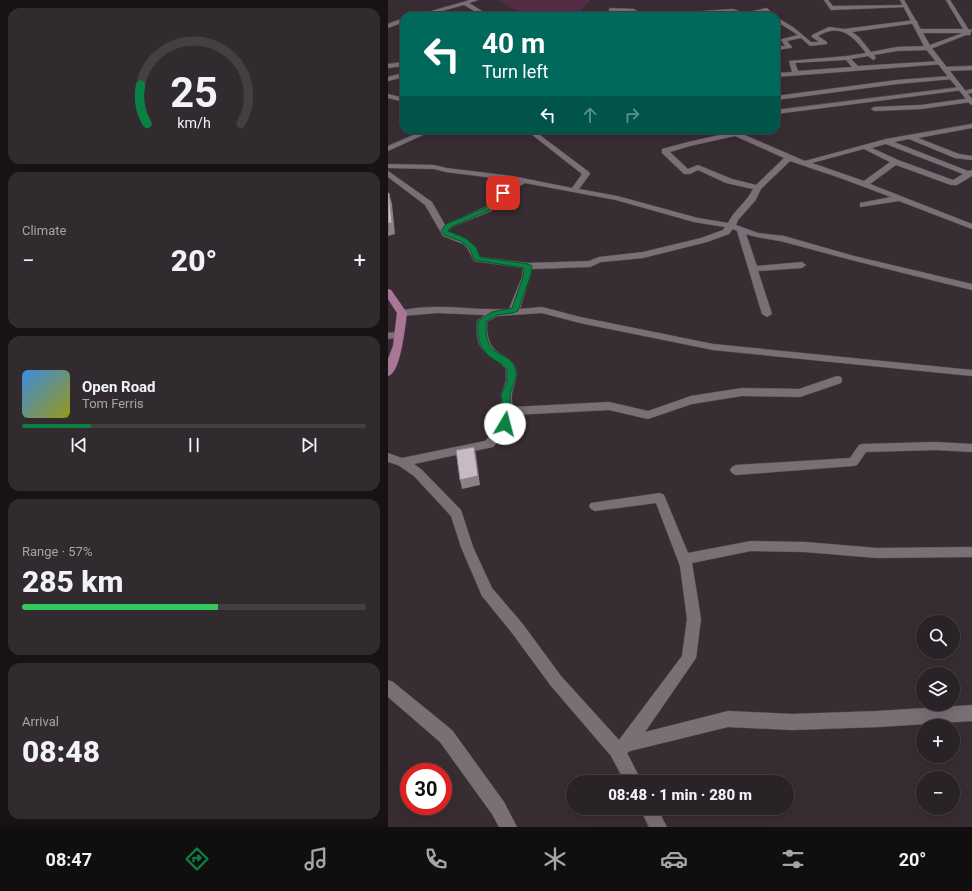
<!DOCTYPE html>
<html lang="en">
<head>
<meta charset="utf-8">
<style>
	body { margin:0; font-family:Roboto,sans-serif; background:#312a2e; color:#f1f3f6; height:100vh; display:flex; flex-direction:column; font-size:15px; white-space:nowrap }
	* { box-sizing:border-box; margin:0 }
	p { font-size:13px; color:#a5a4a7 }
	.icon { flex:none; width:22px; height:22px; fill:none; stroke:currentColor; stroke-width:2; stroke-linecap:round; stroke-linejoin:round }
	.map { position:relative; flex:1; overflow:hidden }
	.drawer { display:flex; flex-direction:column; gap:8px; padding:8px; background:#171315; width:388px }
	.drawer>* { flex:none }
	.banner { position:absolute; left:12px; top:12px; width:380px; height:122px; border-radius:12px; box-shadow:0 4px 16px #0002,0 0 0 1px #453f43; background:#00695c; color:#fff; overflow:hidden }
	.tools { position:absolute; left:528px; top:615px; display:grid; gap:8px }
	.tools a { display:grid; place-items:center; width:44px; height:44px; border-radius:50%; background:#292226; box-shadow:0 4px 16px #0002,0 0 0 1px #453f43; font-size:20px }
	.speed { position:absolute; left:12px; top:763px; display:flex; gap:8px; font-size:20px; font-weight:700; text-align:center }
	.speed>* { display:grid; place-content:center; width:52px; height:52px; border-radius:50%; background:#292226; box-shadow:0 4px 16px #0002,0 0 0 1px #453f43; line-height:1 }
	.speed .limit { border:6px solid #d22; background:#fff; color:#111 }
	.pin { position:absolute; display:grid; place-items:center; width:34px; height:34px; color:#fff; margin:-17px; border-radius:8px; box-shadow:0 2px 6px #0006 }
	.me { position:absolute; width:44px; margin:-22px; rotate:8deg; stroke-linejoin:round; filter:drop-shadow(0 0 3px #0008) }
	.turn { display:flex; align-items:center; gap:14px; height:84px; padding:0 16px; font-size:18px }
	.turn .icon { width:52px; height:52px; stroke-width:2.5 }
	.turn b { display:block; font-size:28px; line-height:34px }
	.lanes { display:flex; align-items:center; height:38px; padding:0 16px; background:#0003; justify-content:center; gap:20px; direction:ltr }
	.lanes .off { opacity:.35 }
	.big { font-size:30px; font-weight:800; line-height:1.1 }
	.drawer .widget { flex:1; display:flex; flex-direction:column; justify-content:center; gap:6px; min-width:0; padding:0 14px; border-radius:12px; background:#312a2e }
	.drawer .dial { align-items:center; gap:0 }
	.dial svg { height:104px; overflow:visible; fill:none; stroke:#453f43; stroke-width:7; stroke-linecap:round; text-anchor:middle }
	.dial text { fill:#f1f3f6; stroke:none }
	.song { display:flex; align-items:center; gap:12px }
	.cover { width:48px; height:48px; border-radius:6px; background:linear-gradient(135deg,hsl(210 70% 55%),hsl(60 70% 35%)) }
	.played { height:4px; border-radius:2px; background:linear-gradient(90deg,#0b8043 20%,#453f43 20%) }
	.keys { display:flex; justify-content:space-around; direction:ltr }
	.heat { display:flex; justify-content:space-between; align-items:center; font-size:22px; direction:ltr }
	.charge { height:6px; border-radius:3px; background:linear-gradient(90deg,#34c759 57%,#453f43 0) }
	.trip { position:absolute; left:178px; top:775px; width:228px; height:40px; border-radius:20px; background:#292226; box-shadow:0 4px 16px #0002,0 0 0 1px #453f43; font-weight:800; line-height:40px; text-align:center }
	.menu { display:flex; height:64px; justify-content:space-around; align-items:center; background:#100e0f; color:#a5a4a7 }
	.menu .icon { width:28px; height:28px }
	.menu .on { color:#0b8043 }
	.menu b { font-size:18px; color:#f1f3f6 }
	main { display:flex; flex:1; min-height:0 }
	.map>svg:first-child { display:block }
	.green { fill:#542c46 }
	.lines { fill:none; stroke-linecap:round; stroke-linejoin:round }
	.minor-casing { stroke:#544c51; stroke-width:1 }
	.tertiary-casing { stroke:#544c51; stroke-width:1 }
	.primary-casing { stroke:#544c51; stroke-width:1 }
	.minor { fill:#7b6f76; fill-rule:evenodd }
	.tertiary { fill:#7b6f76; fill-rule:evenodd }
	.primary { fill:#ab7598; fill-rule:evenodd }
	.shaded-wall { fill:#8b8288 }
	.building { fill:#c7bac2; stroke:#8b8288 }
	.route { fill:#0b8043; stroke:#07532c }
</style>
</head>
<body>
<main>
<section class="drawer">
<div class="widget dial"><svg viewBox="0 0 100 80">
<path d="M14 69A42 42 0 1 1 86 69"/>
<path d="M14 69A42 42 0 0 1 9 39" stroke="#0b8043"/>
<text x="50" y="56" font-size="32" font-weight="700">25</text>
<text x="50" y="72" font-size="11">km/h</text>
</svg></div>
<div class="widget"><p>Climate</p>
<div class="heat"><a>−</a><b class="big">20°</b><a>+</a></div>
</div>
<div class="widget">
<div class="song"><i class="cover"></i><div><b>Open Road</b><p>Tom Ferris</p></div></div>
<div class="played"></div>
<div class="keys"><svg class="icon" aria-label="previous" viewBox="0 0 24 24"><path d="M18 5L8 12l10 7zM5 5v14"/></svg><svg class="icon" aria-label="pause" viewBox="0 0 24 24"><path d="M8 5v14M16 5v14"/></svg><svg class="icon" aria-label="next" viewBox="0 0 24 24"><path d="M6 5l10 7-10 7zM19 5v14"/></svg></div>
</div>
<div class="widget"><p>Range · 57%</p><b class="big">285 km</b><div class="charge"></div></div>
<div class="widget"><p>Arrival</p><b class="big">08:48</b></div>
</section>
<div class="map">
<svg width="584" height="827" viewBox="0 0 584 827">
	<rect width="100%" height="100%" fill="#372d33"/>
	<!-- green -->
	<path class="green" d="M110,0H202L191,14L137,16Z"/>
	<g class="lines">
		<defs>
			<g id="minor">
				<path d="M82,0H90L81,3L102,16H95L76,5L35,16H26Z"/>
				<path d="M436,0H440L445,6L518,5L520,6L518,7L443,10Z"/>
				<path d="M558,0H562L581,30L584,29L582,35H578L540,50L509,51L486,55L488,58L485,60L480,56L463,59L470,66L553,61L555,62V64L388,77V73L404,72L401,61L459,56L478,53C464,35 452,23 430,36L439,42V44L422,46L413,38L399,41L404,47L403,48L388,50V46H397L393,40L394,39L410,35L388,21V17L405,27L423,42H431L424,37V35L441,27L456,29L527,20L530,22L529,23L464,32L471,37L483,52L509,47L539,46L575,33H531L528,31L531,29H575ZM458,60L464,67L410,71L407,63Z"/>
				<path d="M223,8L246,9L257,16H250L245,12L221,11V9Z"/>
				<path d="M379,8L387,16H381L378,12L362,15L364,16H356L345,13L268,16L271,14L345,9L356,13Z"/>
				<path d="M16,18V22L0,28V24Z"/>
				<path d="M16,62V66L0,68V64Z"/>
				<path d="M584,66V70L557,71L554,69L557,67Z"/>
				<path d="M16,73V77L0,81V77Z"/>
				<path d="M563,76L565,77V79L509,84L388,100V96L509,80Z"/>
				<path d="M573,87L576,89L575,90L388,114V110Z"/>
				<path d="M584,89V93L576,94L573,92Z"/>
				<path d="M0,94L16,98V102L0,98Z"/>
				<path d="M584,98L583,102L533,109L486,111L483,109L486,107L533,105Z"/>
				<path d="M584,124V128L530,138L571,154L584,156V160L567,158L521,139L506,142L580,171L584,170V176L569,185H563L508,165L482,184L584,224V229L511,201L472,207V203L503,197L455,179L402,161L373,189L367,201L350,220L348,225L370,233L396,236L466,256L584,284V290C523,275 461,260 400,243C386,239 372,239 358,234L369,266L414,262L418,265L414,268L370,271L384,314L379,317L374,314L349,231L345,229L341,234L319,242L255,258L213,262L202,267L144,269L132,309L154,307L192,317L325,344L584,370V376L325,350L192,323L154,313L109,316L99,322C97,360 124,351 128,370C130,379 125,386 124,394C123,398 124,403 125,407L221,402L260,411L303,396L354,388L411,389L449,376L453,377L454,380L453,383L412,397L354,396L304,404L260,419L221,410L125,415C121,428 114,438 105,447L26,464L34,470L73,510L85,547L104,588L134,623L173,676L231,740L294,656L299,619L292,566L268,503L207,511L203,509L201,506L203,503L272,493L276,495L300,553L363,541L417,542L489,548L584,547V557L489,558L417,552L363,551L304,563L313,619L308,658L257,732L340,711L404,714L490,711L584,705V721L490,727L404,730L340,727L242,751L239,753L254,782H237L223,756L163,686L124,633L94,596L73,547L63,516L26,476L10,465L0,462V453L14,458L97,441L105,433L112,423L115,411L113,395L118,381V369C100,350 87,355 89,321L97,315L49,313L14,316L11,315L9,313L11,311C47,302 85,311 121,309L134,277L135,268L86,261L80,249L75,244L55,236L37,205L0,177V171L44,202L57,225L97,207L107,193L129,181L58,172L46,169L0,168V164L46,165L58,168L124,176L184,188L194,174L138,130H145L201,172L202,174L191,189L229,196L310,218L340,223C346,210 359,202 365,189L338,183L310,170L302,174H296L274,153V149L300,142L341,133L336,130H345L417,161L498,139ZM347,136L396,158L368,185L344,179L310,165L300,169L282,152L302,146ZM498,144L575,174L565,180L510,160L484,148ZM476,149L502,162L476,181L424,163ZM137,183L228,200L306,222L337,227L335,230L313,238L255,252L211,257L201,261L140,263L92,257C86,242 76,237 61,232L60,231L64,227L103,211L113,197Z"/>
				<path d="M37,130H46L0,151V146Z"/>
				<path d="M11,332L16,335L14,337L0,339V333Z"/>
				<path d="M548,442L584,444V452L548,450L478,452L469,465L465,466L348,475L344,473L342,470L344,467L348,465L462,458L471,445L475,444Z"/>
				<path d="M0,680L5,682L64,730L116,802L129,827H111L104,814L52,742L0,697Z"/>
				<path d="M252,808H269L279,827H261Z"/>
			</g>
			<path id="tertiary" d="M512,0H516L543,47L584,99V105L582,104L537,48Z"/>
			<path id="primary" d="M0,289L3,290L19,313C17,326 13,373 0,376V359L5,346L9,313L0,299Z"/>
		</defs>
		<!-- minor casing -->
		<use href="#minor" class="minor-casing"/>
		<!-- tertiary casing -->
		<use href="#tertiary" class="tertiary-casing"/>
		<!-- primary casing -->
		<use href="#primary" class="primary-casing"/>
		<!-- minor -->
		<use href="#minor" class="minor"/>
		<!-- tertiary -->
		<use href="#tertiary" class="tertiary"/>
		<!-- primary -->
		<use href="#primary" class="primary"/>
	</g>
	<!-- shaded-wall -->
	<g class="shaded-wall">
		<path d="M1,193L4,204L7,234L0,236Z"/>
		<path d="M86,447L88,455L92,485L74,489L72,480Z"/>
	</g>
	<!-- building -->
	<g class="building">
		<path d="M0,193H1L4,223H0Z"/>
		<path d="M86,447L90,476L72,480L68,450Z"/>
	</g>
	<!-- route -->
	<path class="route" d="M115,191L119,193C109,199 107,199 102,210L63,227L60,231L77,238L88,247L92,257L140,264L144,266L142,277L130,311L125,313L109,315L98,322C96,362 121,349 127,368C131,378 123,387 122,396C122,404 129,423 117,427L112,424L116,411L113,395L119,382V369C114,363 107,361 101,356C90,346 89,334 90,321L104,312L124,308L135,277L136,268L86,260L82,249L72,241L56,235L53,231L58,224L97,208C100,198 105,193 115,191Z"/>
</svg>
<div class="tools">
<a><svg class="icon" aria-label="search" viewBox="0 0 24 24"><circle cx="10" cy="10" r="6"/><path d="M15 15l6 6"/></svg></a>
<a><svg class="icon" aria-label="layers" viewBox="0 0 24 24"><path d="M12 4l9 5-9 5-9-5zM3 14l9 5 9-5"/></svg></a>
<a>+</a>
<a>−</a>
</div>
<div class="speed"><div class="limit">30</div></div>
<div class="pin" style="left:115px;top:193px;background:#d93025"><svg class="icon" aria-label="arrive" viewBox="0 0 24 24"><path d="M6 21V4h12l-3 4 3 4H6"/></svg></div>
<svg class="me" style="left:117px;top:424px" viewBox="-20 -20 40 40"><circle r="19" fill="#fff"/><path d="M0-13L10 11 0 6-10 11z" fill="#0b8043"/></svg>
<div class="trip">08:48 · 1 min · 280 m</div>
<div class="banner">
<div class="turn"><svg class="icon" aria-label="left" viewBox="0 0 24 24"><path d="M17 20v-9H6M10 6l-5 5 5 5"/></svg><div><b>40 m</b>Turn left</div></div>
<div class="lanes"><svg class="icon" aria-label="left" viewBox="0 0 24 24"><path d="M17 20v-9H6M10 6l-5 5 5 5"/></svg><svg class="icon off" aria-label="ahead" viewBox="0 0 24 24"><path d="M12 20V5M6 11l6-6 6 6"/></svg><svg class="icon off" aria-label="right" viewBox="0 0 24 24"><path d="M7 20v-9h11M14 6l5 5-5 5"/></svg></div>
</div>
</div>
</main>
<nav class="menu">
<b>08:47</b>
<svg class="icon on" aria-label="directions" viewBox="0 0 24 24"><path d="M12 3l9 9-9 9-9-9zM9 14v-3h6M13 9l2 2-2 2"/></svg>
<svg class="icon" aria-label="music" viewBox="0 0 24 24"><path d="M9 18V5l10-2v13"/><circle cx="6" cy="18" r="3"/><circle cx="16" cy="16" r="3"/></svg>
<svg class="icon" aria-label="phone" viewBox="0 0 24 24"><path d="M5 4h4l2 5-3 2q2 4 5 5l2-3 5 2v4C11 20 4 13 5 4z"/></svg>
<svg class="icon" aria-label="climate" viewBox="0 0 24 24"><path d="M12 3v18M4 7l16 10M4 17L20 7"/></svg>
<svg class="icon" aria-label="car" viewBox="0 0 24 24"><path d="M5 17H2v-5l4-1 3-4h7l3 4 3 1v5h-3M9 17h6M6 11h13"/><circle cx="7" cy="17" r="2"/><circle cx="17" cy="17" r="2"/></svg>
<svg class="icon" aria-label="filters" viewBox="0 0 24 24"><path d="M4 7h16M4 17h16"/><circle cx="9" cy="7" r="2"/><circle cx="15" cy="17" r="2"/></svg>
<b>20°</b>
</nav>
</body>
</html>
